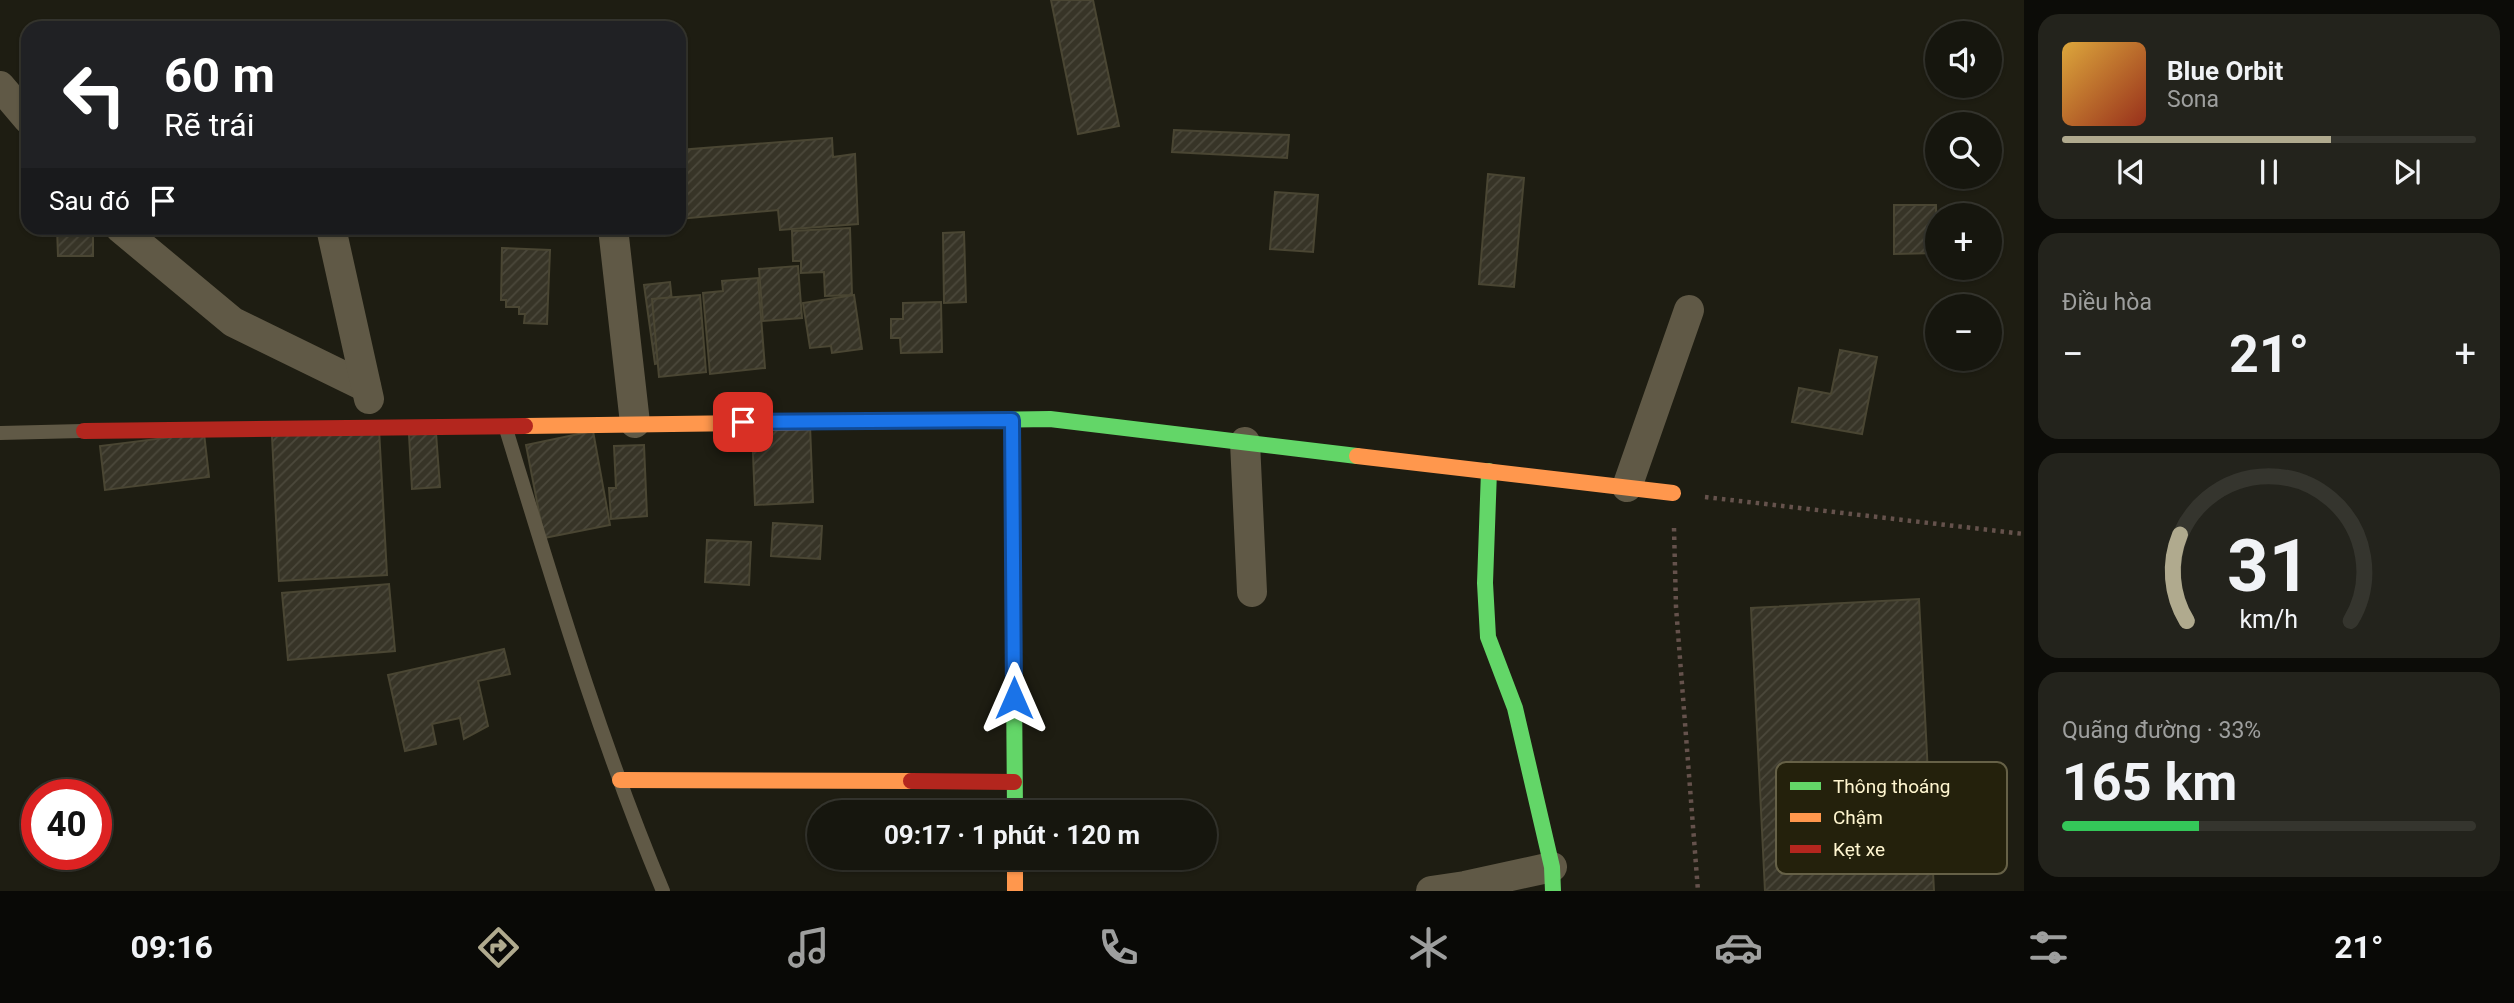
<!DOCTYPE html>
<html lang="vi">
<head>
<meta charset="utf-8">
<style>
	body { margin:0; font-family:Roboto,sans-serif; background:#23231c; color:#f1f3f6; height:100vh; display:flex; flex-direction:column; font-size:26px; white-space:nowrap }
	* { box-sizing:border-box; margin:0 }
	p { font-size:23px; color:#9e9f9e }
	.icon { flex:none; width:38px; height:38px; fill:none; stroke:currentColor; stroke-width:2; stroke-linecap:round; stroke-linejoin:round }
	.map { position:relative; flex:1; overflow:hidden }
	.drawer { display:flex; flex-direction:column; gap:14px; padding:14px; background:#0c0c08; width:490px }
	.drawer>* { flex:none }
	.top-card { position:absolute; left:21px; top:21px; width:665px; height:214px; border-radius:21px; box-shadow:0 2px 5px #0004,0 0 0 2px #35352e; background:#202124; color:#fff; overflow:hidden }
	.fabs { position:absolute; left:1925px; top:21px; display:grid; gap:14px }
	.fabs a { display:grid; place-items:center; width:77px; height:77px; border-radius:50%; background:#16160e; box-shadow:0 2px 5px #0004,0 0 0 2px #35352e; font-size:35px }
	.speed { position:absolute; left:21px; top:779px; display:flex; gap:14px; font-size:35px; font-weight:700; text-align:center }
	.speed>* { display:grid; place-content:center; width:91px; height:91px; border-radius:50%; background:#16160e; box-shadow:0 2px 5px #0004,0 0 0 2px #35352e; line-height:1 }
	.speed .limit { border:10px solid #d22; background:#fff; color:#111 }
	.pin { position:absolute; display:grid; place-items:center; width:60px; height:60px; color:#fff; margin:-30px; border-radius:14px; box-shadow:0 4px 10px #0006 }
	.me { position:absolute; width:77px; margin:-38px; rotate:0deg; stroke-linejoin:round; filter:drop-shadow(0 0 5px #0008) }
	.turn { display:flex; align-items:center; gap:24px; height:147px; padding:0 28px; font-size:32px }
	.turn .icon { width:91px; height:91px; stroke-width:2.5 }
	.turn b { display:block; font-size:49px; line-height:60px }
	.then { display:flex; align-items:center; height:66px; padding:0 28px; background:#0003; gap:14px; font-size:26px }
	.big { font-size:52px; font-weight:700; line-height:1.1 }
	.drawer .tile { flex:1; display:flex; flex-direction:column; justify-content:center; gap:10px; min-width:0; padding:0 24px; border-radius:21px; background:#23231c }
	.drawer .dial { align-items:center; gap:0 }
	.dial svg { height:182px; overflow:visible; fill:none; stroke:#35352e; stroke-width:7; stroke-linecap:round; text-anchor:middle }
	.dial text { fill:#f1f3f6; stroke:none }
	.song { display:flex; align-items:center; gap:21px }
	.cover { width:84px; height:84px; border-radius:10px; background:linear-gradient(135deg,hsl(40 70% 55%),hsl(10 70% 35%)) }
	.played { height:7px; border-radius:4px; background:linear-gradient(90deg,#b0aa8e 65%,#35352e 65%) }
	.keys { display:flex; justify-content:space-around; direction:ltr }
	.heat { display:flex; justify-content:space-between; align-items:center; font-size:38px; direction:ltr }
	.charge { height:10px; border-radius:5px; background:linear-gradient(90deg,#34c759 33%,#35352e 0) }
	.trip { position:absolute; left:807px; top:800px; width:410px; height:70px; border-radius:35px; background:#16160e; box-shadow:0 2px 5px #0004,0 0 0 2px #35352e; font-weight:700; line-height:70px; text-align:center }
	.dock { display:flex; height:112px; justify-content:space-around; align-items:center; background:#090906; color:#9e9f9e }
	.dock .icon { width:49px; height:49px }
	.dock .on { color:#b0aa8e }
	.dock b { font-size:32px; color:#f1f3f6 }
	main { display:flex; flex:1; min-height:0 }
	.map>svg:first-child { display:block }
	.building { fill:url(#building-hatch); stroke:#4a4633; stroke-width:2 }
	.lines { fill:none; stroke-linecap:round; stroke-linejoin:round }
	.path { stroke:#65524c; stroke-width:4.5; stroke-dasharray:3.5 5; stroke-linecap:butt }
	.lane { stroke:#605946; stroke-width:14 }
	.street { stroke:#605946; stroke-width:30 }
	.fast { stroke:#63d668; stroke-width:16 }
	.slow { stroke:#ff974d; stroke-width:16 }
	.jam { stroke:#b3261e; stroke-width:16 }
	.route-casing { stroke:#114b97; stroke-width:18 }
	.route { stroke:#1a73e8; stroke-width:12 }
	.key { fill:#24210c; stroke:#666147; stroke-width:2 }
	.key-label { font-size:19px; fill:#fff6d0 }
</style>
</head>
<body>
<main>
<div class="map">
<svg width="2024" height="891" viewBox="0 0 2024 891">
	<defs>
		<pattern id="building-hatch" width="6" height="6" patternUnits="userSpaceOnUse" patternTransform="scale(1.75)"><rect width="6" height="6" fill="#373427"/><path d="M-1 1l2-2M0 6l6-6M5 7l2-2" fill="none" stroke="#4b483b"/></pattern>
	</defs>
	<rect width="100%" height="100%" fill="#1e1d12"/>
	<!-- building -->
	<g class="building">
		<path d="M1051,0H1093L1119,126L1078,134Z"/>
		<path d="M1174,130L1289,135L1287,158L1172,152Z"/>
		<path d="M832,138L833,157L855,154L858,224L780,230L778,210L679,219V150Z"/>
		<path d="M1488,174L1524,178L1514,287L1479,284Z"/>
		<path d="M1275,192L1318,195L1313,252L1270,249Z"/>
		<path d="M1894,205H1936L1937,253L1894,254Z"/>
		<path d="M57,228H93V256H58Z"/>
		<path d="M850,228L852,295L825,296L824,272L801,273V261H793L792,231Z"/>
		<path d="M964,232L966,302L944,303L943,233Z"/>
		<path d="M502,248L550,250L547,324L524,323L525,314H519V307H506V300H501Z"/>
		<path d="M798,266L802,318L763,321L759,269Z"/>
		<path d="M758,278L765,368L710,374L703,293L723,291L722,281Z"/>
		<path d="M670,282L678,358L655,364L644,285Z"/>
		<path d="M700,295L706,372L659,377L652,299Z"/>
		<path d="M854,295L862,349L832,353L831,346L810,348L803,303Z"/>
		<path d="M941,302L942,352L901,353L900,338H891V319H903V303Z"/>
		<path d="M1840,350L1877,357L1862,434L1792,422L1799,388L1831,394Z"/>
		<path d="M810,425L813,502L755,505L752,428Z"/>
		<path d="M379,429L387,575L279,581L272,436Z"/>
		<path d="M593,431L610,525L544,538L526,445Z"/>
		<path d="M204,433L209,477L105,490L100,446Z"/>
		<path d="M436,433L440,487L412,489L409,435Z"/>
		<path d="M644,445L647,516L611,519L609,488H616L614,446Z"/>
		<path d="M773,523L822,526L820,559L771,556Z"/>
		<path d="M707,540L751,542L749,585L705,582Z"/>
		<path d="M389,584L395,651L288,660L282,593Z"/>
		<path d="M1919,599L1934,891H1765L1751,608Z"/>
		<path d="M504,649L510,674L478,681L488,726L464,739L460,718L432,724L436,744L405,751L388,675Z"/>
	</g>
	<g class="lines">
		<!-- path -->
		<g class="path">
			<path d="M1705,497L2024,534"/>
			<path d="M1674,528L1676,607L1698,891"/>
		</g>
		<!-- lane -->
		<g class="lane">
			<path d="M506,429C554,585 600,741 663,891"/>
			<path d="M0,433L82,431"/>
		</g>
		<!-- street -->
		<g class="street">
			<path d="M0,86L28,119"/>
			<path d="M120,228L233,322L366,387"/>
			<path d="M331,228L369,399"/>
			<path d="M613,228L635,423"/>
			<path d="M1245,442L1252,592"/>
			<path d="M1627,487L1689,310"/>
			<path d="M1431,891L1465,886L1552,867"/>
		</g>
		<!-- fast -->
		<g class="fast">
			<path d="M1012,420L1015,812"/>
			<path d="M892,421L1050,419L1357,456"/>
			<path d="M1489,471L1485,583L1488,637L1515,708L1552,867L1553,891"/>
		</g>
		<!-- slow -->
		<g class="slow">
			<path d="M525,426L892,421"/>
			<path d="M1357,456L1673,493"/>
			<path d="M620,780L911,781"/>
			<path d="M1015,858V891"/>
		</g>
		<!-- jam -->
		<g class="jam">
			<path d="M84,431L525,426"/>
			<path d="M911,781L1014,782"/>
		</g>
	</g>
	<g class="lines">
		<defs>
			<path id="route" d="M743,422L1012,420L1014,698"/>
		</defs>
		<!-- route casing -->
		<use href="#route" class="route-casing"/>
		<!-- route -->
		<use href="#route" class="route"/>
	</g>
	<!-- legend -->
	<rect x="1776" y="762" width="231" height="112" rx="10" class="key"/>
	<rect x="1790" y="782" width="31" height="8" fill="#63d668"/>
	<rect x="1790" y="813" width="31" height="9" fill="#ff974d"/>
	<rect x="1790" y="845" width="31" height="8" fill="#b3261e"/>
	<g class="key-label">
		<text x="1833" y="793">Thông thoáng</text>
		<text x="1833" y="824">Chậm</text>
		<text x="1833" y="856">Kẹt xe</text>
	</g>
</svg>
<div class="fabs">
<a><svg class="icon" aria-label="sound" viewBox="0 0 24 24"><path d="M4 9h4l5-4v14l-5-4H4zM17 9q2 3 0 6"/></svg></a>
<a><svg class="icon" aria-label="search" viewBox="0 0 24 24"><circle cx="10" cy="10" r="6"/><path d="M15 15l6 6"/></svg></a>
<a>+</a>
<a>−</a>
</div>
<div class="speed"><div class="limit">40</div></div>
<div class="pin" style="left:743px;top:422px;background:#d93025"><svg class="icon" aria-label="arrive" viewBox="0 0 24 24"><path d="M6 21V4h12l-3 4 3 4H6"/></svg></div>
<svg class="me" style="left:1014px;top:698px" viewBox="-20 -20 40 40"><path d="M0-17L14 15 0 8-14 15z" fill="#1a73e8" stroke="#fff" stroke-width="4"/></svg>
<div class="trip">09:17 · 1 phút · 120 m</div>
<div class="top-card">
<div class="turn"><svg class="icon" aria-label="left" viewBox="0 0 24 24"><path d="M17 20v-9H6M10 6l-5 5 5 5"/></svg><div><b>60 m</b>Rẽ trái</div></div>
<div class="then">Sau đó<svg class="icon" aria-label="arrive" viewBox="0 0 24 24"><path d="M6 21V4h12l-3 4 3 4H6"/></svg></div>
</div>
</div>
<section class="drawer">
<div class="tile">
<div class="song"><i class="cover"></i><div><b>Blue Orbit</b><p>Sona</p></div></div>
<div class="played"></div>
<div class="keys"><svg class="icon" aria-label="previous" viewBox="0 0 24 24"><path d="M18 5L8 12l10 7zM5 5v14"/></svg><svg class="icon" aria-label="pause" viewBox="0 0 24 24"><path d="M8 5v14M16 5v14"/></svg><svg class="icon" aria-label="next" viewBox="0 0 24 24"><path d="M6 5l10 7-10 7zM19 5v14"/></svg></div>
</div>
<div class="tile"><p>Điều hòa</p>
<div class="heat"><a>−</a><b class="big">21°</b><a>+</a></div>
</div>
<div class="tile dial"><svg viewBox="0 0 100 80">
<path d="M14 69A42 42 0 1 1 86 69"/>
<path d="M14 69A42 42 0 0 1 11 31" stroke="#b0aa8e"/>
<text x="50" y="56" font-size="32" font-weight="700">31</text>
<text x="50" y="72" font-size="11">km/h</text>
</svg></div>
<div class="tile"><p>Quãng đường · 33%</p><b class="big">165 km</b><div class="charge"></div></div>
</section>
</main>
<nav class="dock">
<b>09:16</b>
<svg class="icon on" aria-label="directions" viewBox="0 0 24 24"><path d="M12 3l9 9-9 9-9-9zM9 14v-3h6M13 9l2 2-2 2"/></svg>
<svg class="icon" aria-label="music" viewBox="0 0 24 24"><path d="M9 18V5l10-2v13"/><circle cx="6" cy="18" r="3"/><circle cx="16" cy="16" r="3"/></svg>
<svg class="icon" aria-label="phone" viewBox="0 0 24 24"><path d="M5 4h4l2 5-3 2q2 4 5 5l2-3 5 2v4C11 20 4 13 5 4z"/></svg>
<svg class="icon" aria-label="climate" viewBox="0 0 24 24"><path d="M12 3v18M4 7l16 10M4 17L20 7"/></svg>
<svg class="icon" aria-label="car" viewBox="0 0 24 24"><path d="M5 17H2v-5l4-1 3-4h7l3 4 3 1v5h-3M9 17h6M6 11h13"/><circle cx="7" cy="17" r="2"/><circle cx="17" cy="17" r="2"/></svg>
<svg class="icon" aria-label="filters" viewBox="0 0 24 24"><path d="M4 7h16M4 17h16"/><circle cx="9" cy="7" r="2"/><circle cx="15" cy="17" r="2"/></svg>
<b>21°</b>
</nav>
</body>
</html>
